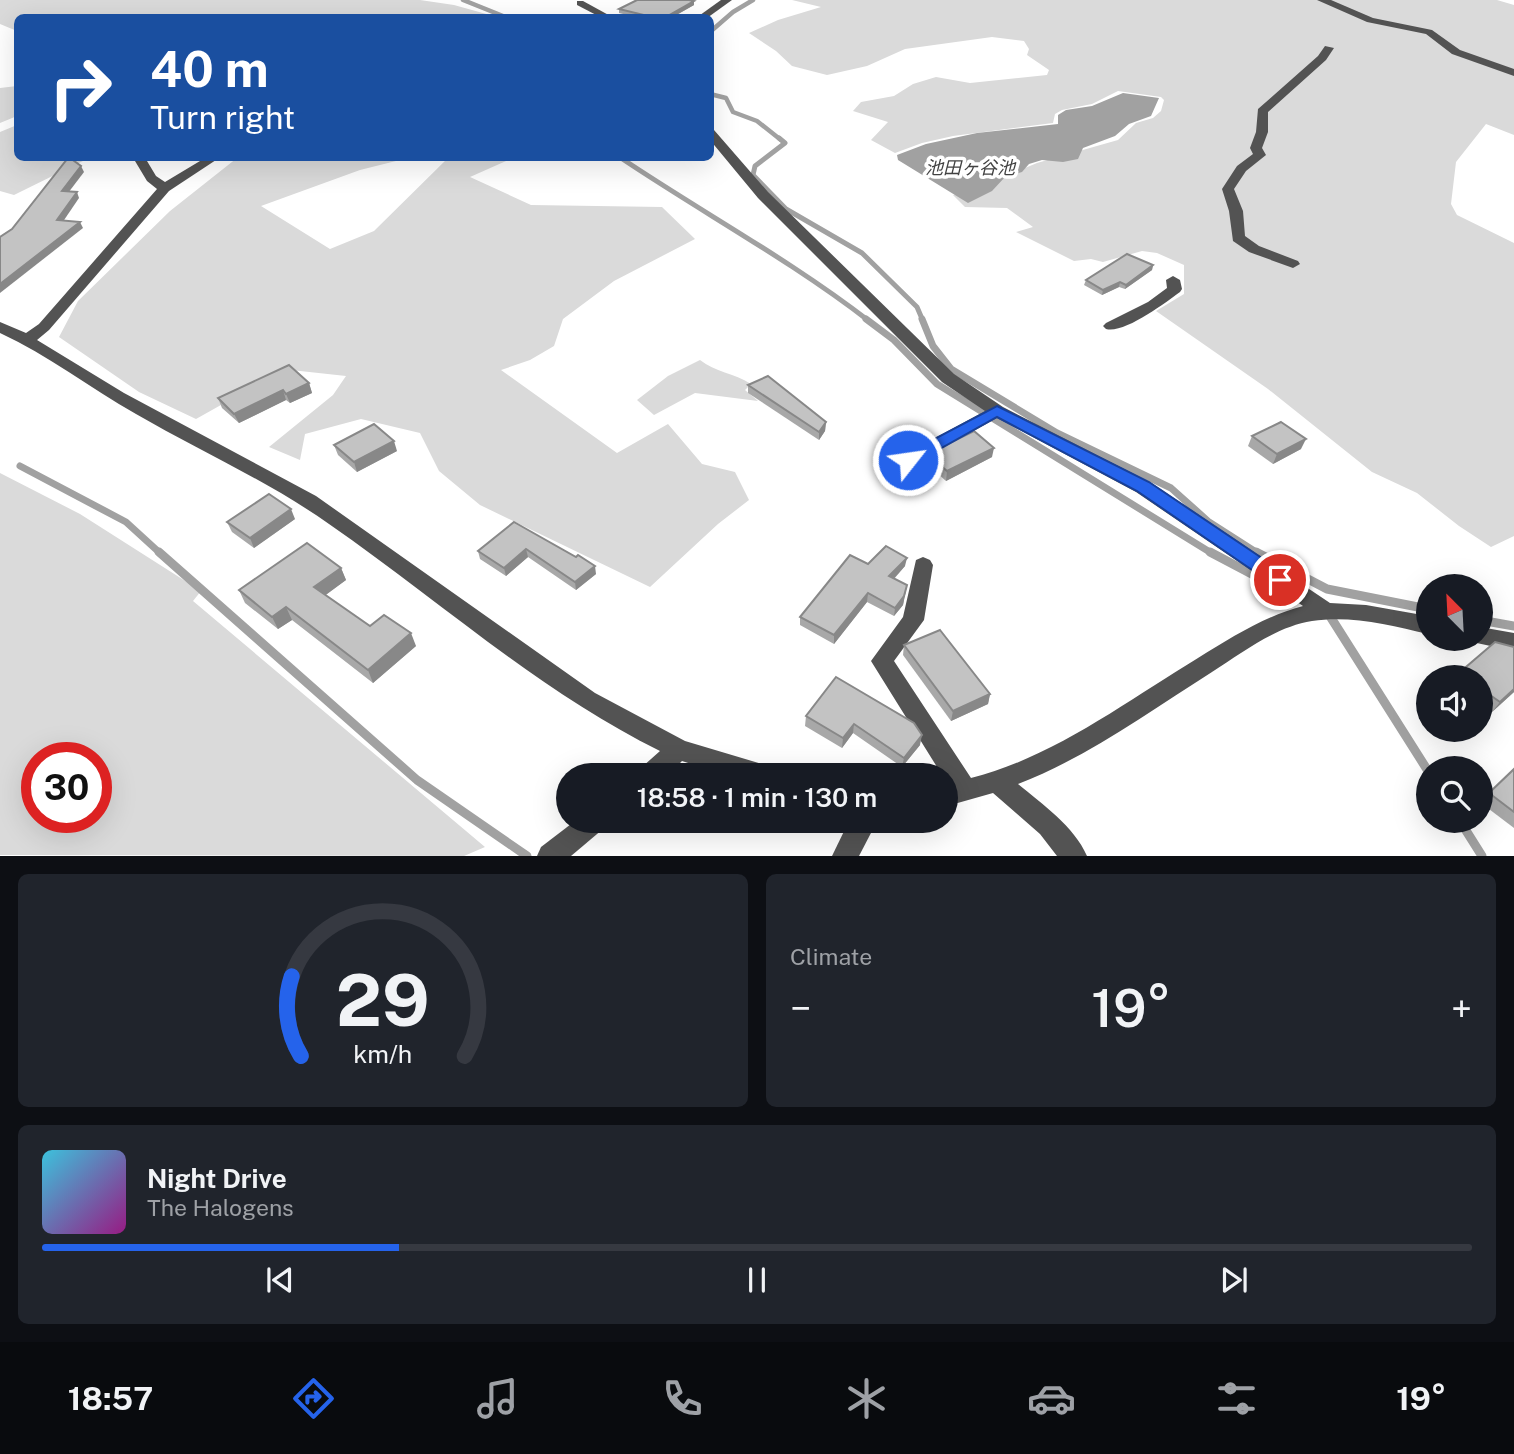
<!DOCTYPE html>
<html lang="en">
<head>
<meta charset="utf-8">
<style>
	body { margin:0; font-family:"Public Sans","Noto Sans JP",sans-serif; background:#20242c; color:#f1f3f6; height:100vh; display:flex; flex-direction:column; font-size:26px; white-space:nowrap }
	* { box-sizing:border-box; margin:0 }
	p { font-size:23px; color:#9ea1a6 }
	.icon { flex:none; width:38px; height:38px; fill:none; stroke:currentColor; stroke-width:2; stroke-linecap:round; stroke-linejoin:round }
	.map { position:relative; height:856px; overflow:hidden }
	.panel { display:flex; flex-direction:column; gap:18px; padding:18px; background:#0d0f14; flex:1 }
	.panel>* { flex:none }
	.hud { position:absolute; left:14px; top:14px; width:700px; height:147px; border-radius:10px; box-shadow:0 7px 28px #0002; background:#1a4fa0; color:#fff; overflow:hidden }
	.needle { width:46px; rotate:336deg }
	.tools { position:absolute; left:1416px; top:574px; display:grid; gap:14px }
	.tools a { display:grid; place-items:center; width:77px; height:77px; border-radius:50%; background:#171b24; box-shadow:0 7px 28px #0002; font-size:35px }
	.speed { position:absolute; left:21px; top:742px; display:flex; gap:14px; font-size:35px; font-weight:700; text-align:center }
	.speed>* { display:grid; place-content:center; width:91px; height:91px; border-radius:50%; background:#171b24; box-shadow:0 7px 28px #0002; line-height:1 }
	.speed .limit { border:10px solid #d22; background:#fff; color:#111 }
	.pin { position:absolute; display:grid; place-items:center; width:60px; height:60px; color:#fff; margin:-30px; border:4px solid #fff; border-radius:50%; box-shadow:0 2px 7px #0007 }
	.me { position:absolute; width:77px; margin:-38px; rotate:60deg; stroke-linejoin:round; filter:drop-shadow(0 0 5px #0008) }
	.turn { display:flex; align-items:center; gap:24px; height:147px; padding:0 21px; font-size:32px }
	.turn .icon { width:91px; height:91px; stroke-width:2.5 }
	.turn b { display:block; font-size:49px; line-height:60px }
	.big { font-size:52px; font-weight:600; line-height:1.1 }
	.panel .card { flex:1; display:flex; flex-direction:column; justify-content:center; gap:10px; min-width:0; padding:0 24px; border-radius:10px; background:#20242c }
	.panel .dial { align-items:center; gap:0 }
	.dial svg { height:182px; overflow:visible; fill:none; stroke:#363941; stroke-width:7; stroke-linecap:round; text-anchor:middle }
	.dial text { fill:#f1f3f6; stroke:none }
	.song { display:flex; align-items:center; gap:21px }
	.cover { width:84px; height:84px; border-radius:10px; background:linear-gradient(135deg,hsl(190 70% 55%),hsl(310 70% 35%)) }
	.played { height:7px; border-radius:4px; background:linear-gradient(90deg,#2563eb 25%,#363941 25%) }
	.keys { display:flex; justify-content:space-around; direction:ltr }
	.heat { display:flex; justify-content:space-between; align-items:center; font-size:38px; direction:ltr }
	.panel .tiles { flex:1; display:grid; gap:18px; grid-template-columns:1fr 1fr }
	.card:last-child { grid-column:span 2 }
	.trip { position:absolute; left:556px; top:763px; width:402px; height:70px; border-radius:35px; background:#171b24; box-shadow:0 7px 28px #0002; font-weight:600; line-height:70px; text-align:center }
	.tabs { display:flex; height:112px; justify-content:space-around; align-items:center; background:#090b0e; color:#9ea1a6 }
	.tabs .icon { width:49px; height:49px }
	.tabs .current { color:#2563eb }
	.tabs b { font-size:32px; color:#f1f3f6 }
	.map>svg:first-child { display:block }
	.green { fill:#dadada; fill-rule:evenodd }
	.water { fill:#a1a1a1 }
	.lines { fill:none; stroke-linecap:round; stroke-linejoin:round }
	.stream-far3 { stroke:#a1a1a1; stroke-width:4.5 }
	.stream-far2 { stroke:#a1a1a1; stroke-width:5 }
	.stream-far1 { stroke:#a1a1a1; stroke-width:7 }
	.stream { stroke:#a1a1a1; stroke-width:9 }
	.minor { fill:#535353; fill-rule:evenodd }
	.wall { fill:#a8a8a8 }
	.shaded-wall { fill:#888 }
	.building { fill:#c3c3c3; stroke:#888; stroke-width:2 }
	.route { fill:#2563eb; stroke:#184099; stroke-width:2 }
	.labels { text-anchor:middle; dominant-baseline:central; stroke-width:7; stroke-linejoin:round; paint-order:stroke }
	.far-water-label { font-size:18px; font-style:italic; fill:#424242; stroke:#fff }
</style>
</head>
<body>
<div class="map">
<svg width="1514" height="856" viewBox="0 0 1514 856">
	<rect width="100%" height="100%" fill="#fff"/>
	<!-- green -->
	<g class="green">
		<path d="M0,0H420L454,5L497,17L18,18L17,31L0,24Z"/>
		<path d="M792,0H1497L1514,5V135L1486,124L1456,162L1451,204L1457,215L1514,243V536L1491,547L1459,526L1417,493L1372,472L1268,389L1156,311L1184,294V265L1157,253L1142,251L1103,262L1091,259L1074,261L1016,232L1033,227L1007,208L965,207L953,195L990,187L1003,177L1037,163L1118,140L1136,123L1153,118L1161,111L1164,100L1161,97L1118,91L1092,104L1062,110L1055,114L1053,123L953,136L922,143L895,153L871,140L888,122L853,111L861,102L894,96L913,84L936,77L970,83L1047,75L1049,70L1027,55L1029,49L1024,41L992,37L905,49L867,66L827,75L792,66L776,51L749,33L778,20L821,7Z"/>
		<path d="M17,86V116L0,123V88Z"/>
		<path d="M17,125L18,158H89L14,195L0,191V132Z"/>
		<path d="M237,158H408L360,170L261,206L330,249L374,231L448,158H513L470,177L531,205L662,207L695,239L614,281L563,319L554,346L530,360L501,370L617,453L668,424L702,464L735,472L749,500L718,524L650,587L480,505L439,471L420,433L361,419L305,434L300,460L269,447L333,395L346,376L291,370L253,387L196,419L139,392L59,337L78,301L170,211Z"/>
		<path d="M700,360C715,372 734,373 751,384L745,390L758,401L695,393L654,415L637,400L668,376Z"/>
		<path d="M0,473L80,514L201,591L193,601L485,847L464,856L0,855ZM37,758H96V817H37Z"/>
	</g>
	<!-- water -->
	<path class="water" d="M1123,93L1159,98L1151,116L1129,124L1115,136L1083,148L1078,159L1063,162L1042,160L1029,164L1022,172L1005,177L992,191L968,203L898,160L897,155L926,144L977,133L1058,124V115L1066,110L1092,106Z"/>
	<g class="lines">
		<!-- stream-far3 -->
		<g class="stream-far3">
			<path d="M463,0L508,18"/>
			<path d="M710,32L733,12L753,0"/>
			<path d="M710,94L726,98L733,112L757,121L781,140"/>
		</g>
		<!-- stream-far2 -->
		<g class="stream-far2">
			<path d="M779,138L785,143L755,166L753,175L786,209L862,253L917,307L923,321"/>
			<path d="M621,158C703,213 790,260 869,321"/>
		</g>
		<!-- stream-far1 -->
		<g class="stream-far1">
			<path d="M866,319L894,340L937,384L1213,554"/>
			<path d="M922,319L933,346L951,369L1057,433L1171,488L1209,522L1259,554"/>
			<path d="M20,466L126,522L161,554"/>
		</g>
		<!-- stream -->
		<g class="stream">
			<path d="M159,552L417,780L527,856"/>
			<path d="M1210,552L1280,589"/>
			<path d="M1256,552L1327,589L1428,609"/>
			<path d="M1328,613L1428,771"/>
			<path d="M1480,620L1514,626"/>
			<path d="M1460,821L1482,856"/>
		</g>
		<!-- minor -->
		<g class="minor">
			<path d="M721,0H732L707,18H696Z"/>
			<path d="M1317,0H1331L1373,18L1432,30L1460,50L1514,69V76L1452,54L1426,34L1367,22Z"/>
			<path d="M577,1H583L614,18H602L577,5Z"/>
			<path d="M1325,46L1334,48L1326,60L1268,112V132L1262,148L1266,155L1246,171L1234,189L1243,211L1245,236L1259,246L1298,261L1300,264L1293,268L1249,252L1233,241L1229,211L1222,189L1237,166L1253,154L1250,148L1256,132L1258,109L1318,56Z"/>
			<path d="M710,129L714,130L768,192L954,374L1003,407L1150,482L1330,603L1366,605L1428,616V634C1391,625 1350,615 1312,621C1275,627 1243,652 1212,672C1150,711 1088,757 1018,784C1042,804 1074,826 1087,856H1057L1040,834L993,793L947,806V775H942L871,661L903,617L916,560L923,557L930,560L933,565L924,620L894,661L971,778C1052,758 1127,701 1198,658C1232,637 1265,616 1303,606L1136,492L997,418L914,464H902L899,460L902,456L985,411L942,382L758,198L710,140Z"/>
			<path d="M137,158H149L147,161L156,176L165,182L205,158H219L169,191L49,330L37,340L124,393L316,496L595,693L685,741L772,767L775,775H725L682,761L668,775H639L642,767L660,751C539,691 440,601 329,524C268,481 200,451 136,414C90,388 48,355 0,333V322L26,333L39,324L157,189L147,181L135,161Z"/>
			<path d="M1173,276L1180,280L1182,289L1180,292C1165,303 1124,334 1106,329L1103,326L1106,323L1148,302L1167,288L1166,280Z"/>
			<path d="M1480,627L1514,633V651L1472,642L1471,639H1480Z"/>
			<path d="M575,821H607L603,829L571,856H537L541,847Z"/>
			<path d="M849,821H873L872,831L859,856H832Z"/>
		</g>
	</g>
	<!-- wall -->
	<g class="wall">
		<path d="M694,1V5L671,18H640L619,13V9Z"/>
		<path d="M1153,265L1152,270L1125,289L1119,287L1102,295L1084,285L1086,280Z"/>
		<path d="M309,383L312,393L290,403L286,400L239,423L222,408L218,398Z"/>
		<path d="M748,385L826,422L825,431L819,440L748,393Z"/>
		<path d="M1252,436L1301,449L1273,464L1248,446Z"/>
		<path d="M334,445L397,451L357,472L338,455Z"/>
		<path d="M927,454L992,457L946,481L926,463Z"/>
		<path d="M295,519L254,548L232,532L227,522Z"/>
		<path d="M514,522L576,557L596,574L576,590L528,557L506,576L480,559L478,551Z"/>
		<path d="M868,564L905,566L894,579L907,585L903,605L894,616L867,602L834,644L800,625V617Z"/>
		<path d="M341,568L346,580L325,595L370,626L416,646L373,683L292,620L278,629L245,603L239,590Z"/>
		<path d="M1495,642L1514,647V692L1492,712L1480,703V677H1456L1459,673Z"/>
		<path d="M904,645L990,694L988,704L951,721L903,655Z"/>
		<path d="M836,677L920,745L902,767L853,733L842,748L805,726L806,716Z"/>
		<path d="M1514,769V828L1481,803Z"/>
	</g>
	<!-- shaded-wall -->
	<g class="shaded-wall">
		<path d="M694,1V5L671,18H664Z"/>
		<path d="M81,166L84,172L65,197L62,191Z"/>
		<path d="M77,192L79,198L60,226L57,220Z"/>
		<path d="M80,222L83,228L0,293V284Z"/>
		<path d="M1153,265L1152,270L1125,289L1126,285Z"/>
		<path d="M1120,282L1119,287L1102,295L1103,290Z"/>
		<path d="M309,383L312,393L290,403L286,394Z"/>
		<path d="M283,390L286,400L239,423L234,414Z"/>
		<path d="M826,422L825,431L819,440V432Z"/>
		<path d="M1306,439L1301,449L1273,464L1277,454Z"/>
		<path d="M394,441L397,451L357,472L354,462Z"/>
		<path d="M994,448L992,457L946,481L947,471Z"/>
		<path d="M291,509L295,519L254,548L250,538Z"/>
		<path d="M526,549L528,557L506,576L504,568Z"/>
		<path d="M907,558L905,566L888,585L889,576Z"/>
		<path d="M595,566L596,574L576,590L575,582Z"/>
		<path d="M341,568L346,580L319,600L314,587Z"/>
		<path d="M907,585L903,605L894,616L895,608Z"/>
		<path d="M868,593L867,602L834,644V635Z"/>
		<path d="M286,607L292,620L278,629L272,617Z"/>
		<path d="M411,633L416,646L373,683L368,670Z"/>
		<path d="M1514,689V692L1492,712L1500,702Z"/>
		<path d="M990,694L988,704L951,721L953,711Z"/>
		<path d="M854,724L853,733L842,748L843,738Z"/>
		<path d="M922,735L920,745L902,767L904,758Z"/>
	</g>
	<!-- building -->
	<g class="building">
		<path d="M637,0H689L694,1L664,18H656L619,9Z"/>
		<path d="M68,158H70L81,166L62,191L77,192L57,220L80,222L0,284V237L12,229Z"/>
		<path d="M1127,254L1153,265L1126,285L1120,282L1103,290L1086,280Z"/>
		<path d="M289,365L309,383L286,394L283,390L234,414L218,398Z"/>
		<path d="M768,376L826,422L819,432L748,385Z"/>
		<path d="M1281,422L1306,439L1277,454L1252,436Z"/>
		<path d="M374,424L394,441L354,462L334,445Z"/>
		<path d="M974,431L994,448L947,471L927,454Z"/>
		<path d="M269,494L291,509L250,538L227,522Z"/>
		<path d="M514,522L576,557L578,555L595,566L575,582L526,549L504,568L478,551Z"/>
		<path d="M307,543L341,568L314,587L370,626L384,615L411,633L368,670L286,607L272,617L239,590Z"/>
		<path d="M886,546L907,558L889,576L907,585L904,596L895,608L868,593L834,635L800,617L850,555L868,564Z"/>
		<path d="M940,630L990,694L953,711L904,645Z"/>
		<path d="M1495,642L1514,647V689L1500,702L1480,688V677H1465L1459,673Z"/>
		<path d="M836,677L914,723L922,735L904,758L854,724L843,738L806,716Z"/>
		<path d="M1514,769V812L1489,793Z"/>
	</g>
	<!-- route -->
	<path class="route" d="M997,406L1149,482L1287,575L1290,580L1287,585H1274L1137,491L997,417L913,464H902L899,460L902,456Z"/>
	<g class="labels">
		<!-- far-water labels -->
		<g class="far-water-label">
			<text x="970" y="167">池田ヶ谷池</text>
		</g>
	</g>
</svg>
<div class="tools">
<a><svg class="needle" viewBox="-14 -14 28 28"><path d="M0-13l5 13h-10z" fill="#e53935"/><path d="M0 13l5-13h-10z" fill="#9ea1a6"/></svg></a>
<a><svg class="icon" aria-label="sound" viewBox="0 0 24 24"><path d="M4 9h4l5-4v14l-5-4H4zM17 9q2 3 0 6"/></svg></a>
<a><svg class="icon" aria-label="search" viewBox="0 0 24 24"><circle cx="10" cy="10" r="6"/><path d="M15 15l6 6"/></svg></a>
</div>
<div class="speed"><div class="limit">30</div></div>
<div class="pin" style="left:1280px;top:580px;background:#d93025"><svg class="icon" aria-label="arrive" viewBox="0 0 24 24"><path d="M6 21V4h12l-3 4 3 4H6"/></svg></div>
<svg class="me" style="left:908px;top:460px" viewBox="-20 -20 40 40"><circle r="17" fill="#2563eb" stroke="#fff" stroke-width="3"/><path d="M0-11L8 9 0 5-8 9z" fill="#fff"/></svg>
<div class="trip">18:58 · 1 min · 130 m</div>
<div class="hud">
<div class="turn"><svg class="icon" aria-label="right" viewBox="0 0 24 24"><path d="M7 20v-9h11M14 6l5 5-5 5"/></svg><div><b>40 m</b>Turn right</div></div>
</div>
</div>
<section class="panel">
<div class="tiles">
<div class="card dial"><svg viewBox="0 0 100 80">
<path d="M14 69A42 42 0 1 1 86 69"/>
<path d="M14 69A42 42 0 0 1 10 34" stroke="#2563eb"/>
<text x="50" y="56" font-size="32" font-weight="700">29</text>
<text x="50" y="72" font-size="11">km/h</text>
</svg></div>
<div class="card"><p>Climate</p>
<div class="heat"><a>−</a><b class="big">19°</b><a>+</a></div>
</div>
<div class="card">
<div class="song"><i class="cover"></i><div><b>Night Drive</b><p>The Halogens</p></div></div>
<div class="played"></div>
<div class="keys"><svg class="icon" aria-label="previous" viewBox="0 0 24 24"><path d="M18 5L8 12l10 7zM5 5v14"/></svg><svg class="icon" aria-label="pause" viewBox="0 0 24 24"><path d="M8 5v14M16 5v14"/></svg><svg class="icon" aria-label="next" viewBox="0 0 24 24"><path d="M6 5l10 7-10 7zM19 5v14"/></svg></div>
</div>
</div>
</section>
<nav class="tabs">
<b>18:57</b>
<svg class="icon current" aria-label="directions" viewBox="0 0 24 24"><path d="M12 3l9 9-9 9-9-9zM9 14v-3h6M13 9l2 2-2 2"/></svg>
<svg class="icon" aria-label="music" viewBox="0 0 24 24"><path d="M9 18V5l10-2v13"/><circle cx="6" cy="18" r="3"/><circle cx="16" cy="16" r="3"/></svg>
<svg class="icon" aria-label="phone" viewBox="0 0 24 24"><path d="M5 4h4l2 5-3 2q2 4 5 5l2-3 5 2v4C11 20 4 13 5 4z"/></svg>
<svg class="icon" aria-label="climate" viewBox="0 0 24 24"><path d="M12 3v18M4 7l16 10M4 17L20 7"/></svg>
<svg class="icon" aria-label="car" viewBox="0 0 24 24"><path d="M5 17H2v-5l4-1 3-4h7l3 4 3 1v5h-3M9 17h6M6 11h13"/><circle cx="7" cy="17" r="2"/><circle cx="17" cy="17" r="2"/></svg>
<svg class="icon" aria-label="filters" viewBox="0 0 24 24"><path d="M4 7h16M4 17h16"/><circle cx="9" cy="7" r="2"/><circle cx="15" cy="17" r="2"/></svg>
<b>19°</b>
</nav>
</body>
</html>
